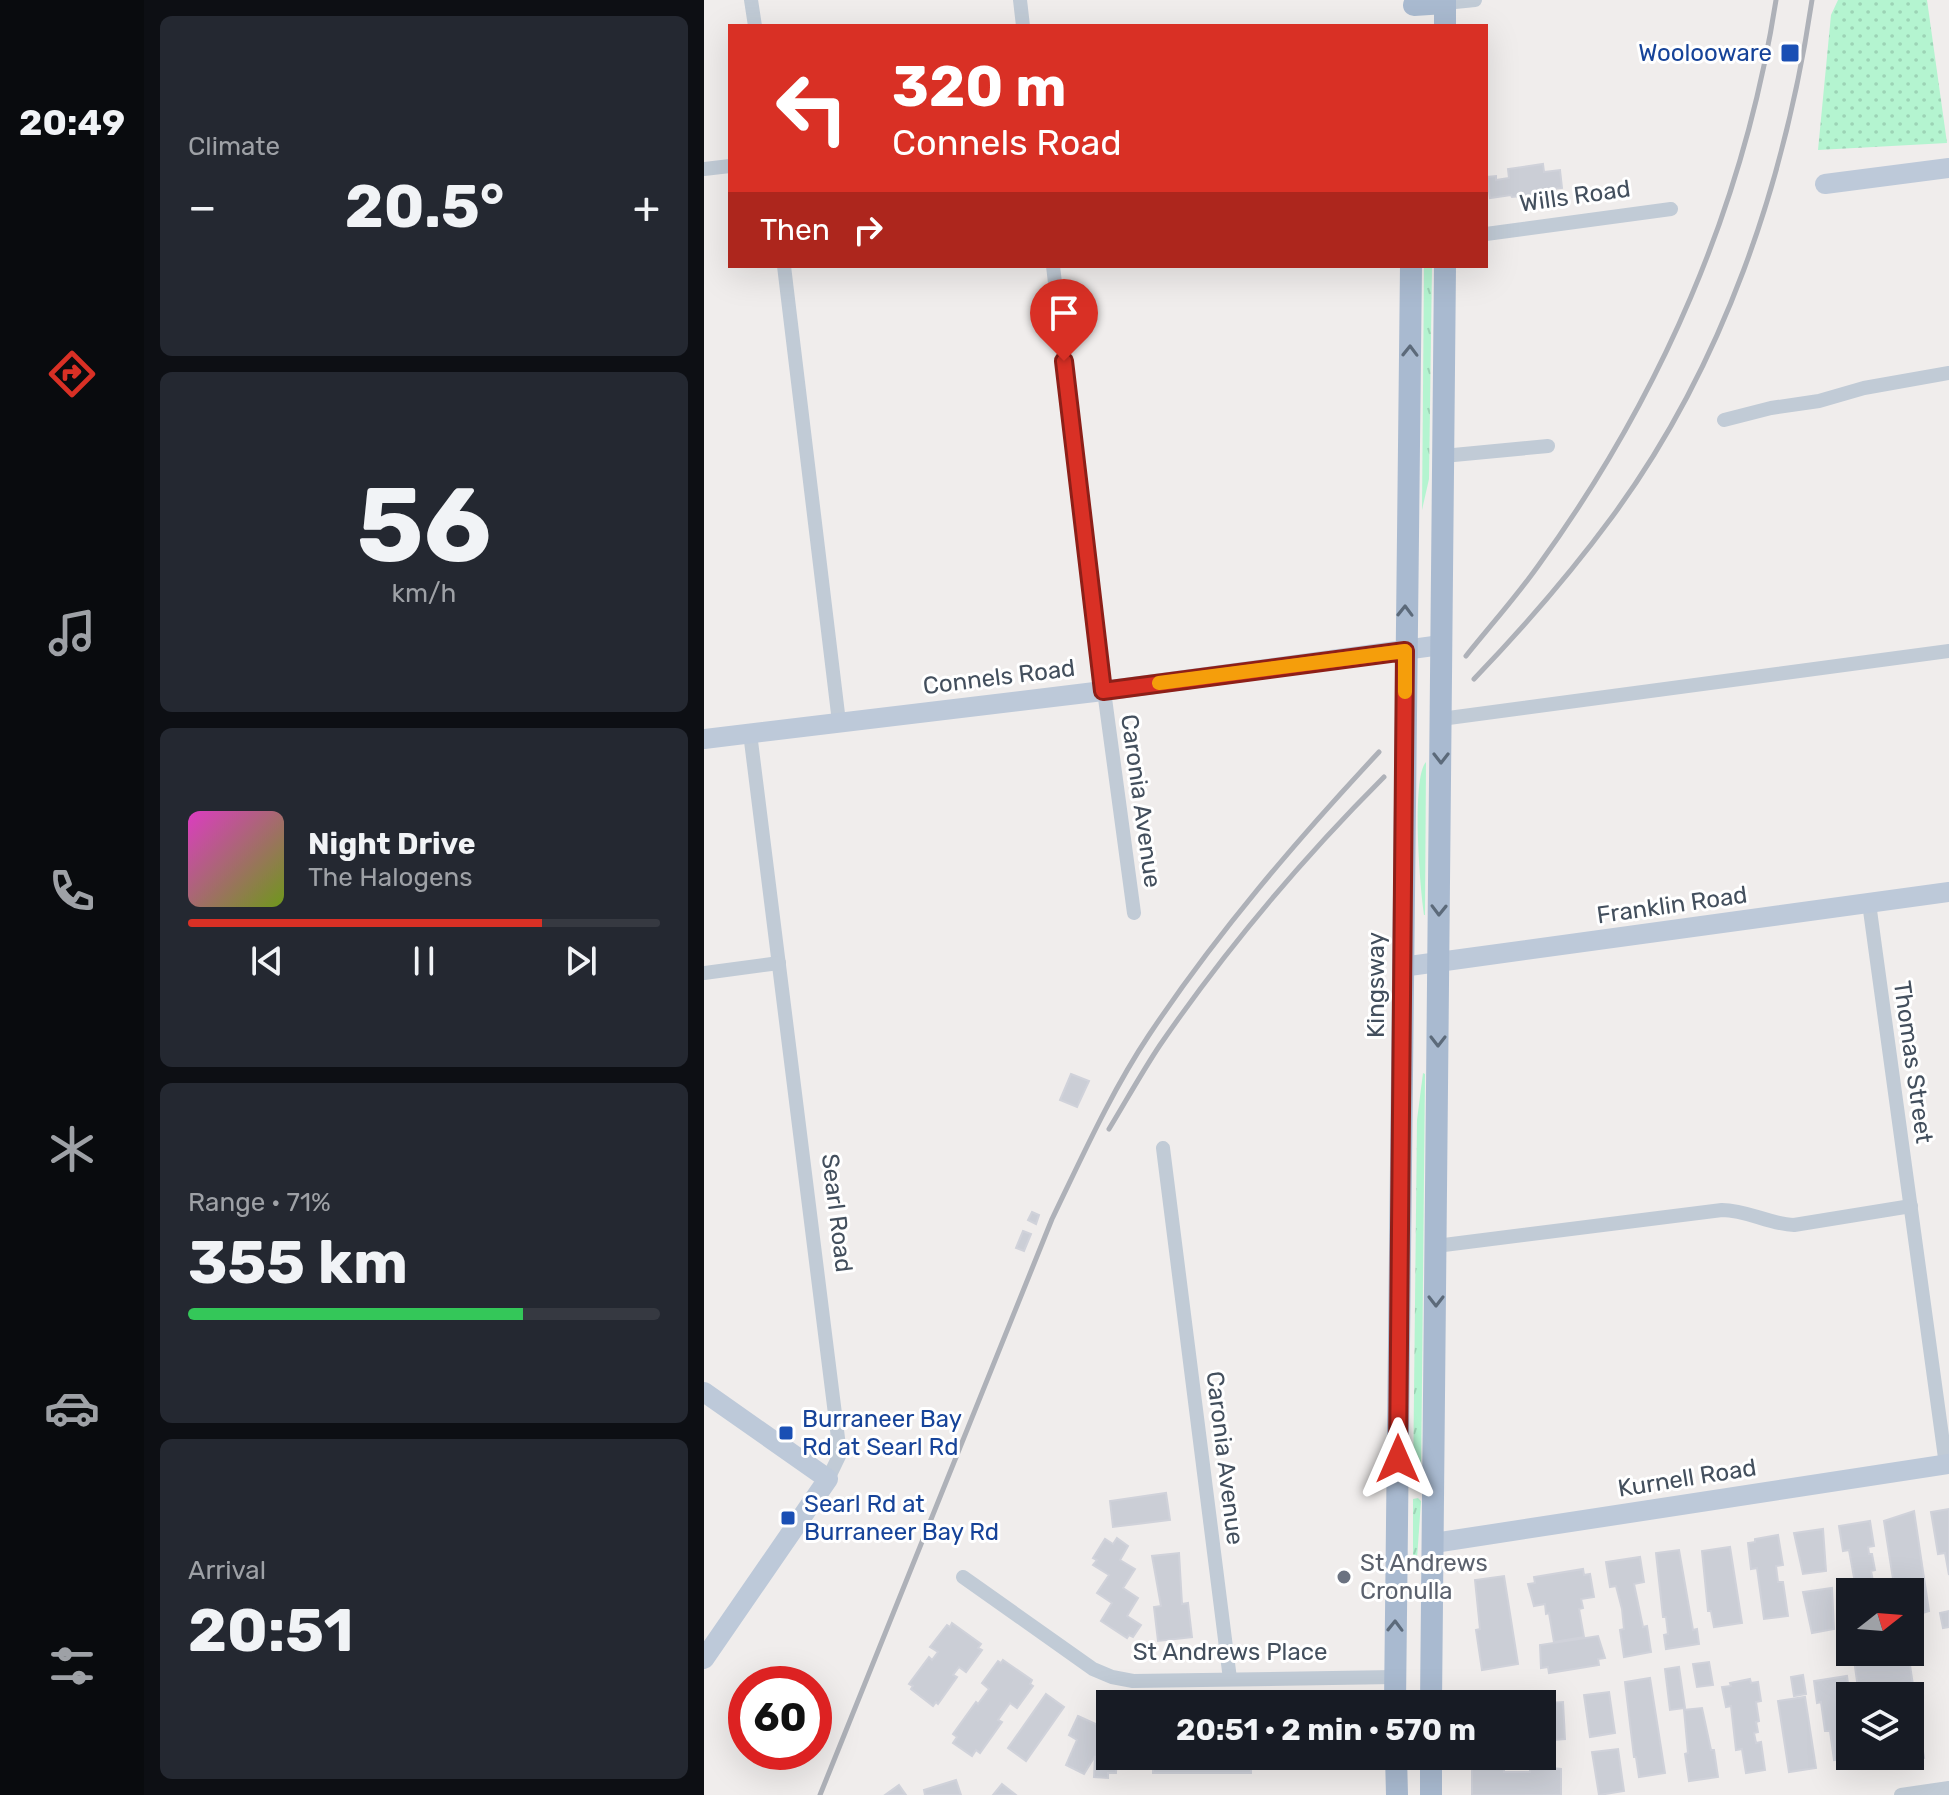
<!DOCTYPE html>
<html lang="en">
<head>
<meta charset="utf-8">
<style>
	body { margin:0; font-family:Rubik,sans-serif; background:#242831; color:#f1f3f6; height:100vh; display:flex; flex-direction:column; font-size:30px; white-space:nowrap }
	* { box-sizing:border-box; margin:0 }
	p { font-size:26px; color:#9ea1a6 }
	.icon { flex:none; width:44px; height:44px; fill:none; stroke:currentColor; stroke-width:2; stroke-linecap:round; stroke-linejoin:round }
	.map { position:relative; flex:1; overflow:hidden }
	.details { display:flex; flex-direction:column; gap:16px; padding:16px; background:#0d0f14; width:560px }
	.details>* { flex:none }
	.guide { position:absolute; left:24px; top:24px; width:760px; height:244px; border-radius:0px; box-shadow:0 8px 32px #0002; background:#d93025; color:#fff; overflow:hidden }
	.needle { width:52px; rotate:73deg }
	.controls { position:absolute; left:1132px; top:1578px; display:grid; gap:16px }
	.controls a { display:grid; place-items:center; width:88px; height:88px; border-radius:0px; background:#171b24; box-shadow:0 8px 32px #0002; font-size:40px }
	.speed { position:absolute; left:24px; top:1666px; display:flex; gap:16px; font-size:40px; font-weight:700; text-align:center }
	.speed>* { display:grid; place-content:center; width:104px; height:104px; border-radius:50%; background:#171b24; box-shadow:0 8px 32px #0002; line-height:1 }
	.speed .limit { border:12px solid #d22; background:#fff; color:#111 }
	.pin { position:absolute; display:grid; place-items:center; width:68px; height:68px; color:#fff; margin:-82px -34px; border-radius:50% 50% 50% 0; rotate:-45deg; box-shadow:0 0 8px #0007 }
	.pin .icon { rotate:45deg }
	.me { position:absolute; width:88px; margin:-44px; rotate:0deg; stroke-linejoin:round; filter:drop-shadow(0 0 6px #0008) }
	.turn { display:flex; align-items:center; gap:28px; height:168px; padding:0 32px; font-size:36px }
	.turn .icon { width:104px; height:104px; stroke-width:2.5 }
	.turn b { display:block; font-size:56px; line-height:68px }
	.then { display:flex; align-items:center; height:76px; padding:0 32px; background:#0003; gap:16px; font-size:30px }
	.big { font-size:60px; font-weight:700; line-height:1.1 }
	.details .card { flex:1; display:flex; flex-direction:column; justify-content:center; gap:12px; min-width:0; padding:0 28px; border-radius:12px; background:#242831 }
	.details .dial { align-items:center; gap:0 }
	.dial b { font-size:104px; line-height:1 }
	.song { display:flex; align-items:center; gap:24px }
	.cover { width:96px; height:96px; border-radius:12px; background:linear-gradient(135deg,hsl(310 70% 55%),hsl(80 70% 35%)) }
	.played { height:8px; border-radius:4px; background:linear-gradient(90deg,#d93025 75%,#363941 75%) }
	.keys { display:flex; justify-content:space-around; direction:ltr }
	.heat { display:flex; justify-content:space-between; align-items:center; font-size:44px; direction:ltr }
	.charge { height:12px; border-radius:6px; background:linear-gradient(90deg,#34c759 71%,#363941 0) }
	.trip { position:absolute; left:392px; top:1690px; width:460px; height:80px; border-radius:0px; background:#171b24; box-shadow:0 8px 32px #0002; font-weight:700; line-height:80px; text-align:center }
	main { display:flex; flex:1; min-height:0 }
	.dock { display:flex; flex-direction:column; width:144px; justify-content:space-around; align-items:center; background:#090b0e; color:#9ea1a6 }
	.dock .icon { width:56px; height:56px }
	.dock .selected { color:#d93025 }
	.dock b { font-size:36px; color:#f1f3f6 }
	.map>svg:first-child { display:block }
	.grass { fill:url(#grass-tufts) }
	.park { fill:url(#park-dots) }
	.building { fill:#cbced6; stroke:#d0d2da; stroke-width:2 }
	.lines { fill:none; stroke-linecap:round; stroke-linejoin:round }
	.street { stroke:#c1cbd6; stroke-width:14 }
	.secondary { stroke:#bdc9d9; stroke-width:20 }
	.primary { stroke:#a9bad0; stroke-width:22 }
	.rail { stroke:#aeb1b8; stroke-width:5 }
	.oneway { stroke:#5c6a7a }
	.route-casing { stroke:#8d1f18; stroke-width:20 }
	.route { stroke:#d93025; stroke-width:14 }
	.slow { stroke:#f59e0b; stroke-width:14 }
	.transit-dot { fill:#1a4fb4; stroke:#fff; stroke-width:3 }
	.worship-dot { fill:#6b7280; stroke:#fff; stroke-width:3 }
	.labels { text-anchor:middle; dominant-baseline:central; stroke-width:6; stroke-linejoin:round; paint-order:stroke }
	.transit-label { font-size:24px; fill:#164399; stroke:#fff; text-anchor:start }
	.street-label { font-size:24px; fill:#434f5d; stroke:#fff }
	.worship-label { font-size:24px; fill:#5b616d; stroke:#fff; text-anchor:start }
</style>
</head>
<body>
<main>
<nav class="dock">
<b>20:49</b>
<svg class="icon selected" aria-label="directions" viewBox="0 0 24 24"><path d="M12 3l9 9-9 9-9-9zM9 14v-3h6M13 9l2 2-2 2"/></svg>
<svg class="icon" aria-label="music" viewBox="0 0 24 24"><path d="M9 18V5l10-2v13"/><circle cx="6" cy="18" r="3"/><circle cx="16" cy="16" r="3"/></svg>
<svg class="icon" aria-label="phone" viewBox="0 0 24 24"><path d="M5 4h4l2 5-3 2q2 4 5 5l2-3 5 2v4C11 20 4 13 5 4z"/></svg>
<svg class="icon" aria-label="climate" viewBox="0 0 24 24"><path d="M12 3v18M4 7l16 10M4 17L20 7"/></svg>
<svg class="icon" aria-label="car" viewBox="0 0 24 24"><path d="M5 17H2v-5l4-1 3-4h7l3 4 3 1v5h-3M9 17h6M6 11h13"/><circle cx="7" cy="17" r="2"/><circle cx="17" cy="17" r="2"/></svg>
<svg class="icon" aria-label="filters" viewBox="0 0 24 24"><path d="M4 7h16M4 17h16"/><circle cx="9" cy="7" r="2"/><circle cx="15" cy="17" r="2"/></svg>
</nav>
<section class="details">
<div class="card"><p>Climate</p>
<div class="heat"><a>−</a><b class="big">20.5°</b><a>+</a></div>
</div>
<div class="card dial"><b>56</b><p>km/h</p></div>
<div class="card">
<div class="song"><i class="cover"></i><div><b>Night Drive</b><p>The Halogens</p></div></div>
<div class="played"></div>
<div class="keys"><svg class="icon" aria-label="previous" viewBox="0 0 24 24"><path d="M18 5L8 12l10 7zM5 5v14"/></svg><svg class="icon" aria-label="pause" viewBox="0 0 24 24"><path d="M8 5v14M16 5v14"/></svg><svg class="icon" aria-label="next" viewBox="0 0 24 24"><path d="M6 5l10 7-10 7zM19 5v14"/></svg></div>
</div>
<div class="card"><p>Range · 71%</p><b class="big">355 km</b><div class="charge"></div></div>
<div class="card"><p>Arrival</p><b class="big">20:51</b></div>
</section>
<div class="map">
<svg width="1245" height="1795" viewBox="0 0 1245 1795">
	<defs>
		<pattern id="grass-tufts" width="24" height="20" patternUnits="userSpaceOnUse" patternTransform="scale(2)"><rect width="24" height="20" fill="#b4f4d0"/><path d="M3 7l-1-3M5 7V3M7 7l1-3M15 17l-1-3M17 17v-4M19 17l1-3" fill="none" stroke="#9cd3b5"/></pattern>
		<pattern id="park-dots" width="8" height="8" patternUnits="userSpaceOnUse" patternTransform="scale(2)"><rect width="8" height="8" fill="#b4f4d0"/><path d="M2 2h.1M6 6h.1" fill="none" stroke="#9cd3b5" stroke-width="1.8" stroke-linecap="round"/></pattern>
	</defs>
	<rect width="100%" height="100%" fill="#f0edec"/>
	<!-- grass -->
	<g class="grass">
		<path d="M720,266H728L725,479L718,510Z"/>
		<path d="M722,762L721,915H720C716,890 707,778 722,762Z"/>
		<path d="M719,1073L721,1074L717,1483L709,1485L713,1120Z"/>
		<path d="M714,1498L717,1501L713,1559L709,1560V1499Z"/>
	</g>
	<!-- park -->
	<path class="park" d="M1134,0H1223L1243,143L1114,150L1127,15Z"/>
	<!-- building -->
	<g class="building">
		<path d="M839,164L840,172L856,170L858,188L842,190V192L831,194L832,197L817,199V196L808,197L807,195L786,198L783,177L792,176V180L805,178L804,169Z"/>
		<path d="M367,1074L385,1081L373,1107L356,1100Z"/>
		<path d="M328,1212L335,1215L332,1224L324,1220Z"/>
		<path d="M319,1231L327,1234L320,1251L312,1248Z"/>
		<path d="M462,1493L466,1520L409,1527L406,1501Z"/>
		<path d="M1245,1509V1575L1241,1553L1234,1554L1227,1512Z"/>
		<path d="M1210,1511L1225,1611L1206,1617V1592H1191L1180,1521Z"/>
		<path d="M1166,1521L1170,1546L1164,1547L1165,1554H1168L1171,1570L1167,1571L1169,1581L1172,1580L1174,1592H1148L1147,1584L1151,1583L1145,1550L1139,1551L1135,1526Z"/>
		<path d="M1119,1529L1122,1571L1099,1574L1090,1533Z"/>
		<path d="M1074,1535L1079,1565L1072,1566L1074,1582H1079L1084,1616L1060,1619L1053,1568L1047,1569L1044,1543L1051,1542V1539Z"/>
		<path d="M413,1538L424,1546L416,1560L431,1569L419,1588L434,1598L423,1616L437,1625L429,1637L425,1635L423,1638L397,1621L408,1603L393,1593L405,1575L389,1565L393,1560L389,1558L401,1539L409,1544Z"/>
		<path d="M1026,1547L1038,1623L1010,1627L1007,1611H1004L998,1551Z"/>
		<path d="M975,1550L989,1630L993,1629L995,1644L962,1649L960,1635L964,1634L962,1617H959L952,1553Z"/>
		<path d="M475,1553L478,1604L484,1603L488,1637L454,1641L450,1607L457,1606L448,1556Z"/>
		<path d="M936,1557L940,1582L930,1584L939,1627L943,1626L947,1652L920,1657L916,1630L920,1629L918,1609L912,1586L906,1587L902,1562Z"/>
		<path d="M879,1569L880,1575L886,1574L890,1597L877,1599L879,1608L875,1609L880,1637L850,1642L845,1613L842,1614L841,1604L830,1606L824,1584L831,1583L830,1577Z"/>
		<path d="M800,1576L814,1664L778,1670L772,1630L776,1629L771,1580Z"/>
		<path d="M1128,1588L1130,1629L1108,1633L1099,1592Z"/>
		<path d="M1245,1611V1627L1239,1628L1236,1613Z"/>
		<path d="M248,1623L277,1644L274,1648L278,1650L262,1672L255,1667L249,1675L253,1677L234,1704L232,1702L229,1706L207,1689L209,1686L205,1684L225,1657L228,1660L234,1652L226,1647L243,1625L246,1627Z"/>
		<path d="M894,1636L901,1658L894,1659L895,1665L845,1673L844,1667L837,1668L836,1645Z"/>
		<path d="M1149,1652H1204L1220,1758L1173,1765V1760L1165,1761L1164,1756H1206V1696H1202L1201,1686L1183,1689L1184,1696H1155Z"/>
		<path d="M299,1660L328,1680L326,1684L329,1686L313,1708L306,1703L294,1720L298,1722L276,1753L272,1750L268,1756L249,1743L253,1737L249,1734L272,1702L274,1704L285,1689L278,1683L294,1661L297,1663Z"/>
		<path d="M1005,1662L1009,1685L993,1687L989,1664Z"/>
		<path d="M975,1667L981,1708L966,1710L961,1669Z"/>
		<path d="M1099,1675L1102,1694L1090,1696L1087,1677Z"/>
		<path d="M1143,1676L1146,1698L1138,1699L1139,1707L1143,1706L1146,1724V1756L1151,1757L1130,1760L1126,1731H1121L1117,1702L1113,1703L1110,1681Z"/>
		<path d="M946,1678L961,1773L935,1777L932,1757H930L921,1682Z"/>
		<path d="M1046,1679L1047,1683L1054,1682L1057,1701L1052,1702L1055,1721L1052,1722L1054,1732L1050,1733L1052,1743L1057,1742L1061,1770L1042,1773L1038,1749L1032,1750L1027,1706L1022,1707L1018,1687L1027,1686L1026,1683Z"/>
		<path d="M905,1692L911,1733L886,1737L880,1695Z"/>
		<path d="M342,1694L360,1707L322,1761L304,1748Z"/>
		<path d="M1101,1697L1112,1768L1085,1772L1074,1701Z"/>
		<path d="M859,1702L861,1739L838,1741V1704H826Z"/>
		<path d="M998,1708L1007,1750H1010L1014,1777L985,1781L981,1754L984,1753L980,1710Z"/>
		<path d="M374,1716L396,1726H406V1756H413L412,1773H404V1778L390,1777L391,1756L380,1774L362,1765L373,1740L365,1735Z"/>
		<path d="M914,1749L920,1791L895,1795L888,1752Z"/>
		<rect x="449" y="1756" width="98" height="17"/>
		<path d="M558,1756H649L648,1767H557Z"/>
		<path d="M768,1763L800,1765V1772H826V1766L857,1769V1795H768Z"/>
		<path d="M252,1780L257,1795H221L220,1790Z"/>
		<path d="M298,1784L312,1795H289Z"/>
		<path d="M195,1785L202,1795H181Z"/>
	</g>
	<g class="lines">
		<!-- street -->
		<g class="street">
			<path d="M47,0L51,26"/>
			<path d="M316,0L319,26"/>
			<path d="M741,3L771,0"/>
			<path d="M0,169L26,166"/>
			<path d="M782,234L967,209"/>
			<path d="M80,266L135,722"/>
			<path d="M349,266L398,676L430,913"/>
			<path d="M1020,420L1067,408L1115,401L1160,388L1245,373"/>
			<path d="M739,456L844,446"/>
			<path d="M737,719L1245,651"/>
			<path d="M46,733L136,1454L124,1479"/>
			<path d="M1165,903L1242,1465"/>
			<path d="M0,973L75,963"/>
			<path d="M459,1148L526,1679"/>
			<path d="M732,1246L1018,1210C1043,1210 1065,1224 1090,1225L1207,1206"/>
			<path d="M259,1577L389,1669L408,1677L429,1681L691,1677"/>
			<path d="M1197,1795L1245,1788"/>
		</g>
		<!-- secondary -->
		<g class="secondary">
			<path d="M1121,184L1245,168"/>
			<path d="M0,739L399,691L737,645"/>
			<path d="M698,967L1245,892"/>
			<path d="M0,1392L124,1479L0,1659"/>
			<path d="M730,1543L1245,1464"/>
		</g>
		<!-- primary -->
		<g class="primary">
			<path d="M710,5L741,3"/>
			<path d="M741,26V0"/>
			<path d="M691,1704L707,266"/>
			<path d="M727,1704L741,266"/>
			<path d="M692,1756L693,1795"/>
			<path d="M727,1756V1795"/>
		</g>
		<!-- rail -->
		<g class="rail">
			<path d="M762,656C786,626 812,597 834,566C956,398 1040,206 1072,0"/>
			<path d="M770,679C819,628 866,574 908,517C1019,366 1081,183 1108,0"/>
			<path d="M405,1129C422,1101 438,1072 456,1045C522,949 597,860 680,777"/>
			<path d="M116,1795L348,1219C378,1157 407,1092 445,1035C513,933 592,841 675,752"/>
		</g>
	</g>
	<!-- one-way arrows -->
	<defs><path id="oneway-chevron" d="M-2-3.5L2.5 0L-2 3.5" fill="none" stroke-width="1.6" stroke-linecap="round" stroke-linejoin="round" transform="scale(2)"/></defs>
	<g class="oneway">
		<use href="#oneway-chevron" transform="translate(706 351) rotate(-89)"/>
		<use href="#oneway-chevron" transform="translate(701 611) rotate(-89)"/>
		<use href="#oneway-chevron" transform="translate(737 758) rotate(90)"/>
		<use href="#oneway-chevron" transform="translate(735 910) rotate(91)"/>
		<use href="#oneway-chevron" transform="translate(734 1041) rotate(90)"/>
		<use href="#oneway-chevron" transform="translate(732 1301) rotate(90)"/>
		<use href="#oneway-chevron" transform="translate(691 1626) rotate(-89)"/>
	</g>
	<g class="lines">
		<defs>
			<path id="route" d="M360,361L399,691L701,651L694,1459"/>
		</defs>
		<!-- route casing -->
		<use href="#route" class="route-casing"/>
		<!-- route -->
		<use href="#route" class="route"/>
		<!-- slow -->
		<path class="slow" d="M455,683L701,651V692"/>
	</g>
	<!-- markers -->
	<g class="transit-dot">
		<rect x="1076" y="43" width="20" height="20" rx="4"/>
		<rect x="74" y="1425" width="16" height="16" rx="4"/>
		<rect x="76" y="1510" width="16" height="16" rx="4"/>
	</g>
	<circle class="worship-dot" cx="640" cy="1577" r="8"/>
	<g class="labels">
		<!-- transit labels -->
		<g class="transit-label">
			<text x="1068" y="53" text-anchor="end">Woolooware</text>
			<text x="98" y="1419">Burraneer Bay<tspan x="98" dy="28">Rd at Searl Rd</tspan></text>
			<text x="100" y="1504">Searl Rd at<tspan x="100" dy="28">Burraneer Bay Rd</tspan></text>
		</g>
		<!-- street labels -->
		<g class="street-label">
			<text transform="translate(871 196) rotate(-8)">Wills Road</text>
			<text transform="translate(295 677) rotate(-7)">Connels Road</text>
			<text transform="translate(437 801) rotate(82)">Caronia Avenue</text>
			<text transform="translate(968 905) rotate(-8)">Franklin Road</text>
			<text transform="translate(672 985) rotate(-90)">Kingsway</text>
			<text transform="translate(1209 1062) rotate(82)">Thomas Street</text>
			<text transform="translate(133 1213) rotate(83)">Searl Road</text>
			<text transform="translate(521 1458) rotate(83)">Caronia Avenue</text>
			<text transform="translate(983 1478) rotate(-9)">Kurnell Road</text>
			<text x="526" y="1652">St Andrews Place</text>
		</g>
		<!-- worship labels -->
		<g class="worship-label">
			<text x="656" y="1563">St Andrews<tspan x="656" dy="28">Cronulla</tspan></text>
		</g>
	</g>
</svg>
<div class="controls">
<a><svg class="needle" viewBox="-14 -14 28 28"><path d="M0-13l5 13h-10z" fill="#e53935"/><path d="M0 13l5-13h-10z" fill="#9ea1a6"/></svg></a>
<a><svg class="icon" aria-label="layers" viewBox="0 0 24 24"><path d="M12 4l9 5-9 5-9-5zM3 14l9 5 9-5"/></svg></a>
</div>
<div class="speed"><div class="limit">60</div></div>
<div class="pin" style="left:360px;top:361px;background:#d93025"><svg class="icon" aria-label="arrive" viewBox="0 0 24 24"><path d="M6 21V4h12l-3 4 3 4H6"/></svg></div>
<svg class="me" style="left:694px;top:1459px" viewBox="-20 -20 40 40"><path d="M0-17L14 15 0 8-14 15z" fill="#d93025" stroke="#fff" stroke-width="4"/></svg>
<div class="trip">20:51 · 2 min · 570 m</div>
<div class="guide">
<div class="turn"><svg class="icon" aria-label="left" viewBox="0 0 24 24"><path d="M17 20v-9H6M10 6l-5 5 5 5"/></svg><div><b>320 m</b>Connels Road</div></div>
<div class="then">Then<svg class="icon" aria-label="right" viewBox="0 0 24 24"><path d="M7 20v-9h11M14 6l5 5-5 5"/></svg></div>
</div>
</div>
</main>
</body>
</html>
